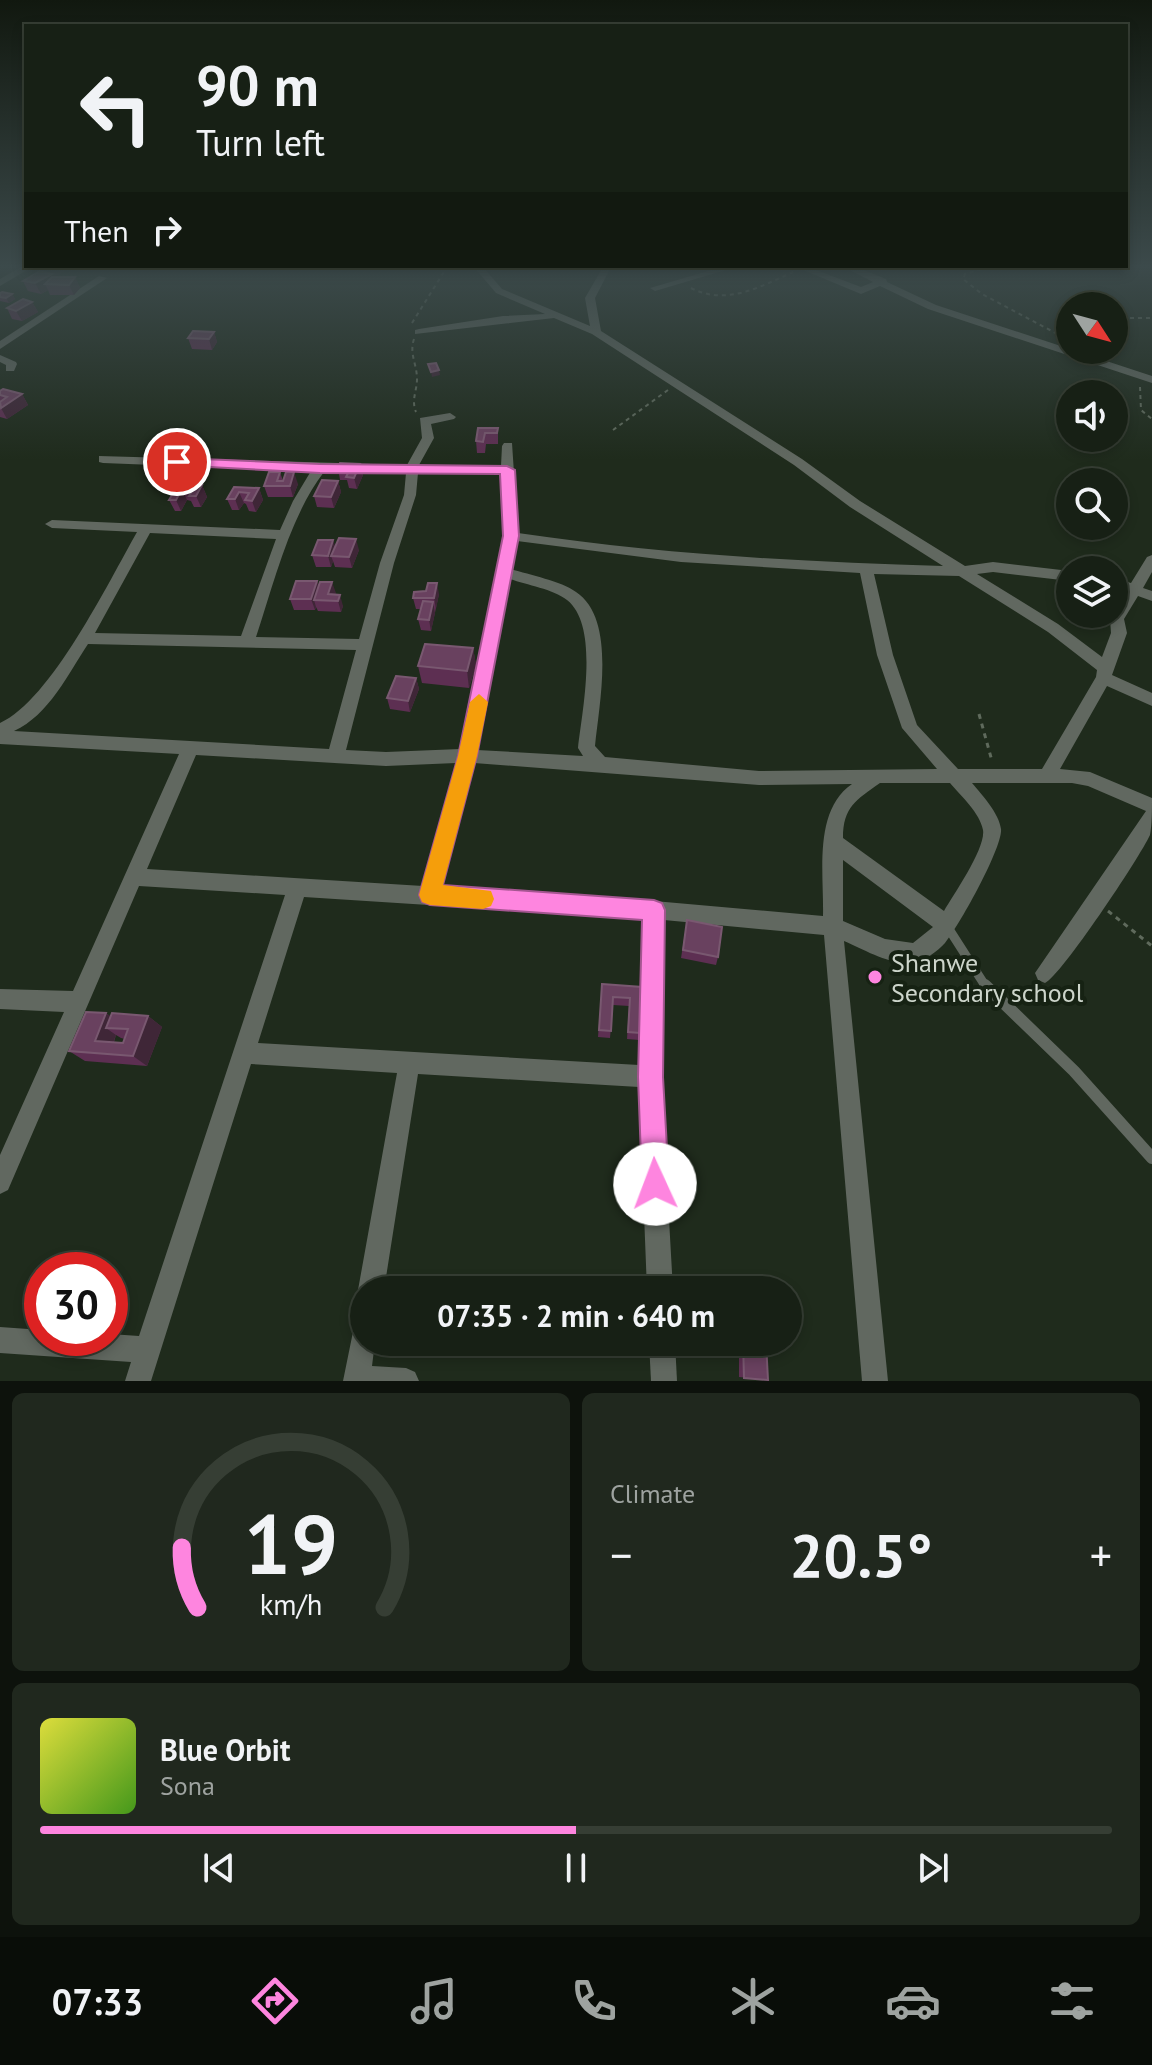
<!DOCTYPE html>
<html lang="en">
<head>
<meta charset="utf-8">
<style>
	body { margin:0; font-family:"PT Sans",sans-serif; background:#20281e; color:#f1f3f6; height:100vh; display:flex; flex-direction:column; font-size:30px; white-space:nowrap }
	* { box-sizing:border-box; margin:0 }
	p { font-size:26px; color:#9ea3a0 }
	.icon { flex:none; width:44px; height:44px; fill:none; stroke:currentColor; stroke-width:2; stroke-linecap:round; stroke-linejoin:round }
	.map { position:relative; height:1381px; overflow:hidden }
	.side { display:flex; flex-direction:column; gap:12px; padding:12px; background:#0d120c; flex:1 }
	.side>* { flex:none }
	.hud { position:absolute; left:24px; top:24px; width:1104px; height:244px; border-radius:0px; box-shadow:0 4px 12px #0003,0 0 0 2px #363e34; background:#172015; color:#f1f3f6; overflow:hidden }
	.needle { width:52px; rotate:126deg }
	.controls { position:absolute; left:1056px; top:292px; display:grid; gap:16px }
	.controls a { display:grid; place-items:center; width:72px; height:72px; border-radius:50%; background:#172015; box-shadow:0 4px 12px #0003,0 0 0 2px #363e34; font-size:40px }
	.speed { position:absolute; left:24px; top:1252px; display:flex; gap:16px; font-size:40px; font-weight:700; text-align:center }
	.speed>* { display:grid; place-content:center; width:104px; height:104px; border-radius:50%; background:#172015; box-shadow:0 4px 12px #0003,0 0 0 2px #363e34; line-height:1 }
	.speed .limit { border:12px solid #d22; background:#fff; color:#111 }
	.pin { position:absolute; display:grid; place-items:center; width:68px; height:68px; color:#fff; margin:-34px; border:4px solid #fff; border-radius:50%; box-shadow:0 2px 8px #0007 }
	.me { position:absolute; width:88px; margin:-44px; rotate:358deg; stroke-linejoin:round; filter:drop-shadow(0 0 6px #0008) }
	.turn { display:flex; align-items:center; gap:28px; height:168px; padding:0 40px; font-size:36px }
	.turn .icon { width:104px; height:104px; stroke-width:2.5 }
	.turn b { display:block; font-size:56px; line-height:68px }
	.then { display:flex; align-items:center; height:76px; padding:0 40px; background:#0003; gap:16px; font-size:30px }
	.big { font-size:60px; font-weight:600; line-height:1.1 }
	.side .card { flex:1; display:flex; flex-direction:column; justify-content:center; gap:12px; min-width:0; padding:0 28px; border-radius:12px; background:#20281e }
	.side .dial { align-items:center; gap:0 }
	.dial svg { height:208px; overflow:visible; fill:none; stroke:#363e34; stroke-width:7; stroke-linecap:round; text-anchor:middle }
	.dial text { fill:#f1f3f6; stroke:none }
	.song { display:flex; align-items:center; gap:24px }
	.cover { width:96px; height:96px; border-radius:12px; background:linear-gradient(135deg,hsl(60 70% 55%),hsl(100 70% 35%)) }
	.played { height:8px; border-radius:4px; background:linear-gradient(90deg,#fe85df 50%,#363e34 50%) }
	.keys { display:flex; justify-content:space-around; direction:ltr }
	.heat { display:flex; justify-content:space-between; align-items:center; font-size:44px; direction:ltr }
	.side .tiles { flex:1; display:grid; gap:12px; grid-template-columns:1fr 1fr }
	.card:last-child { grid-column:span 2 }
	.trip { position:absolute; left:350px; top:1276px; width:452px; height:80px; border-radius:40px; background:#172015; box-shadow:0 4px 12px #0003,0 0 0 2px #363e34; font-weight:600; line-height:80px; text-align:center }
	.tabs { display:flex; height:128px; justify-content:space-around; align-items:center; background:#090d08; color:#9ea3a0 }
	.tabs .icon { width:56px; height:56px }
	.tabs .selected { color:#fe85df }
	.tabs b { font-size:36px; color:#f1f3f6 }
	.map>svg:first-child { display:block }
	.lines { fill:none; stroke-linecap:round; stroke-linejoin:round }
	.path-far1 { stroke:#5f6a5c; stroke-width:2; stroke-dasharray:4 4; stroke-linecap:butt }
	.path { stroke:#5f6a5c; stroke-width:3; stroke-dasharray:5 5; stroke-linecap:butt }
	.service-far1 { stroke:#616860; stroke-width:9 }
	.service { stroke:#616860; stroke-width:12 }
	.minor { fill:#616860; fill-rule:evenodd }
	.wall { fill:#5d2f52; fill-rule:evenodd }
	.shaded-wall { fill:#3f2637 }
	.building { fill:#69415f; stroke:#795870; stroke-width:2 }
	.route { fill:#fe85df; stroke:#a55691; stroke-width:2 }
	.slow { fill:#f59e0b }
	.poi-dot { fill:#fe85df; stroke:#162213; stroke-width:3 }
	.labels { text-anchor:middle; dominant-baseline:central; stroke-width:8; stroke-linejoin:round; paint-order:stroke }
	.near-poi-label { font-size:26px; fill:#cdd5cb; stroke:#162213; text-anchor:start }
</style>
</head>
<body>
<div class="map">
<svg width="1152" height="1381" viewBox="0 0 1152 1381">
	<rect width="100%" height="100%" fill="#1f2b1c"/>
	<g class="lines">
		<!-- path-far1 -->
		<g class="path-far1">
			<path d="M989,267L965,274L963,279L982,294L1065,338"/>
			<path d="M691,288C726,306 760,287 793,272"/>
			<path d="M1114,318H1152"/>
			<path d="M412,323L447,267"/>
			<path d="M1070,328V340"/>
			<path d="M414,339C409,354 417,364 417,379C417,391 411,400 416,412"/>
			<path d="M1140,387L1141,410L1152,419"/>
			<path d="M613,430L668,390"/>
		</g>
		<!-- path -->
		<g class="path">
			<path d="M979,714L992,761"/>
			<path d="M1108,911L1152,946"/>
		</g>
		<!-- service-far1 -->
		<path class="service-far1" d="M947,926L986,987"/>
		<!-- service -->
		<path class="service" d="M985,985L1074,1071L1152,1158"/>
		<!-- minor -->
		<g class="minor">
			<path d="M21,267H32L0,286V279Z"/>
			<path d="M474,267H483L502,289L590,326L585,298L603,267H611L595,298L601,331L802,459L860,501L965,566L993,562L1070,571V581L993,572L977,574L1058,624L1102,657L1111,633L1110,619L1126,592L1114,588V578L1131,583L1147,557L1152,555V572L1143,588L1152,591V601L1138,596L1124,619L1127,633L1112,675L1152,693V706L1107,686L1060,769L1090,772L1152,798C1152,809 1152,825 1150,835C1140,857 1061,976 1045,983L1038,980L1035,973L1146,811L1088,786L1072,783H972C982,795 999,813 1001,829C1003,847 958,928 945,943C938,951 924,961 914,962C891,966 865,950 844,941L888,1381H862L824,935L664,920L661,1077L673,1290H647L639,1087L418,1074L384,1290H364V1300L358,1290L397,1073L251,1064L151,1381H125L131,1362L0,1353V1327L42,1330V1338H110V1334L139,1336L285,895L139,886L8,1190L0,1194V1155L64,1012L0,1009V989L73,991L179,754L0,744V723C51,700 108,583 137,532L52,528L45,524L52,520L280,530L293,501L311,471L103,463L99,462V456L407,465L422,438L420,418L450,413L456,417L454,419L431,424L434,438L419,465L501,466L502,446L504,443H512L518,533C659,554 800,562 943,566L850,507L794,465L592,334L554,318L415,334V330L419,329L503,316L545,314L496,293ZM324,472L406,473L404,495L380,563L359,639L256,637C274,583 290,516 324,472ZM418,473L501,474L504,536L460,749L386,752L346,750L394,563L416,495ZM150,533L276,539L241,636L95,633ZM517,541L681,562L860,573L877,655L902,728L937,769L759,771L605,757L595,746C599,704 617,619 576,592C561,581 530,575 511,569ZM874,574L959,576L1048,632L1097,670L1096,677L1042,769H958L917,725L893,655ZM510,579C527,585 553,589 567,600C600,626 582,711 578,748L583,756L477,750ZM88,644L356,650L329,749L14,731C49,715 68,674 88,644ZM196,755L386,766L456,763L423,886L147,869ZM474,763L759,785L852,784C813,811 824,873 823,916L654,901L442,888ZM880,783H950C961,796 980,813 983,830C986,848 954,894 944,911L843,838C843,807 856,800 880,783ZM843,860L933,927L913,943L885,939L843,921ZM304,897L644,919L639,1065L258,1043Z"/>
			<path d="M722,267H736L655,291L650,288Z"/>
			<path d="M796,267H808L861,287L873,282L844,267H856L886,279L887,282L936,305L1152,376V383L928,309L880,286L861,294Z"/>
			<path d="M99,276L107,278L0,349V341Z"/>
			<path d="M0,355L16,362L17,364L14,371H6V365L0,362Z"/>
			<path d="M364,1318V1342H375L372,1366L406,1368L415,1372L419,1381H343L355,1322Z"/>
			<path d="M649,1342H675L677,1381H651Z"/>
		</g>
	</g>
	<!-- wall -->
	<g class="wall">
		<path d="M34,267L67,269L54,277H75L80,288L74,295H50L48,290L41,294L28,291L23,281L37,272Z"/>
		<path d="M0,293L12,294L15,299L9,303L0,301Z"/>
		<path d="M32,302L38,312L22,321L12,319L7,308Z"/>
		<path d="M214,332L217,342L212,350L192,349L188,338Z"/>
		<path d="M0,391L22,394L28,405L7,419L0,417Z"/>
		<path d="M478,428H498V444H486L485,453H477L476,441Z"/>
		<path d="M360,464L363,475L357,489L349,488L347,480H340L338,468Z"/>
		<path d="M280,472L283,481L298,484L293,497H268L264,486Z"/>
		<path d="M338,481L341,492L334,508L317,507L314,496Z"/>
		<path d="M178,485H202L207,497L201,507H194L191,501L187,500L181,511H175L169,500Z"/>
		<path d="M234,487L259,488L263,500L256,512L249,511L246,504L244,503L239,510H232L227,499Z"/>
		<path d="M335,547L359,550L352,568L335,567L333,561L331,567H316L312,555Z"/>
		<path d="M317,581L319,586L332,582L335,595L343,606L341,612L318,611L316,607L315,610H294L290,599Z"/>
		<path d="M439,594L431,631L421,630L418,619L421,609H416L413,598Z"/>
		<path d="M473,648L476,665L469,688L422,683L418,666Z"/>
		<path d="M416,678L419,689L410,712L390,709L387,698Z"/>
		<path d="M687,920L718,957L716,965L681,958Z"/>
		<path d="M602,984L642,987L639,1040L627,1039L629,1006L613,1005L610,1038L598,1037Z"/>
		<path d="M106,1013L111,1017L148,1016L162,1027L147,1066L85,1061L69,1051ZM116,1035L121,1038L125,1039L123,1043L114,1042Z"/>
		<path d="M739,1342H766L768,1380L739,1377Z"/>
	</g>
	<!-- shaded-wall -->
	<g class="shaded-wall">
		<path d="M50,267H66L67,269L45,284L48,290L41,294L35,283L49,276L46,269Z"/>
		<path d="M75,277L80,288L74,295L69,285Z"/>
		<path d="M12,294L15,299L9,303L6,298Z"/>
		<path d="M32,302L38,312L22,321L16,311Z"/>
		<path d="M214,332L217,342L212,350L209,339Z"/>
		<path d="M439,370L440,375L432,377L431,372Z"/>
		<path d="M22,394L28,405L7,419L1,408Z"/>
		<path d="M360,464L363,475L357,489L354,478Z"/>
		<path d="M294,472L298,484L293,497L290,486Z"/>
		<path d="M338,481L341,492L334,508L331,497Z"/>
		<path d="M202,485L207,497L201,507L196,496Z"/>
		<path d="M259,488L263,500L256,512L252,501Z"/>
		<path d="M182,489L187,500L181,511L176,500Z"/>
		<path d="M239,492L244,503L239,510L235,499Z"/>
		<path d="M356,539L359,550L352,568L349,557Z"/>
		<path d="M333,540L337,551L331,556L333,561L331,567L328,556Z"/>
		<path d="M317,581L321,592L314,600L316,607L315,610L311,599Z"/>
		<path d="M332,582L336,593L333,601L328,594Z"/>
		<path d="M437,583L439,594L436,609L434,598Z"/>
		<path d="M340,595L343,606L341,612L338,601Z"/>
		<path d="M433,602L435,613L431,631L429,620Z"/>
		<path d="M473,648L476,665L469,688L467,671Z"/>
		<path d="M416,678L419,689L410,712L408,701Z"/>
		<path d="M106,1013L121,1024L106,1028L116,1035L110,1051L95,1041Z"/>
		<path d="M148,1016L162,1027L147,1066L133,1056Z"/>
	</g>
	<!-- building -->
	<g class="building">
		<path d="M40,271L52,274L35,283L23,281Z"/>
		<path d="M52,277H75L69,285L45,284Z"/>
		<path d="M2,292L12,294L6,298L0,297V293Z"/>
		<path d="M23,299L32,302L16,311L7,308Z"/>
		<path d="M193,331L214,332L209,339L188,338Z"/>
		<path d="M436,363L439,370L431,372L428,364Z"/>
		<path d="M3,389L22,394L1,408L0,402L7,397L0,395V391Z"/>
		<path d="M478,428H498L497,433H485L483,442L476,441Z"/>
		<path d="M340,463L360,464L354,478L346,477L350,469L338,468Z"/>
		<path d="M269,472H280L277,481H283L286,472H294L290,486H264Z"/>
		<path d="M322,480L338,481L331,497L314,496Z"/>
		<path d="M178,485H202L196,496H189L193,490L182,489L176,500H169Z"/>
		<path d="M234,487L259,488L252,501L245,500L249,493L239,492L235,499H227Z"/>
		<path d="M339,538L356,539L349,557L331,556Z"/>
		<path d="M318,540H333L328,556L312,555Z"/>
		<path d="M296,581H317L311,599H290Z"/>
		<path d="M320,582H332L328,594L340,595L338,601L314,600Z"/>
		<path d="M428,583H437L434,598H413L414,592L426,591Z"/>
		<path d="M423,601L433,602L429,620L418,619Z"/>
		<path d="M425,644L473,648L467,671L418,666Z"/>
		<path d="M396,676L416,678L408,701L387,698Z"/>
		<path d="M687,920L722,927L718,957L683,950Z"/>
		<path d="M602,984L642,987L640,1033L628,1032L630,998L613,997L611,1031L599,1030Z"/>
		<path d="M86,1012L106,1013L95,1041L123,1043L128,1029L106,1028L112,1013L148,1016L133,1056L69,1051Z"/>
		<path d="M743,1342H766L768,1380L744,1378Z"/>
	</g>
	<!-- sky -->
	<linearGradient id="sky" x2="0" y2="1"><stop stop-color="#11180f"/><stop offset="0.58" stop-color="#3c4a4b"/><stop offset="1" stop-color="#3c4a4b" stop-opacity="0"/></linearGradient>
	<rect width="1152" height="460" fill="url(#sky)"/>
	<!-- route -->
	<path class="route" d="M177,458L320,464L507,466L515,470L519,536L477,756L443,885L654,900L662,903L665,910L663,1077L669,1184L665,1194L655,1198L646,1194L642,1184L638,1077L642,920L430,905L422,902L419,895L458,756L503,536L500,474L320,473L172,465L170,462Z"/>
	<!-- slow -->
	<path class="slow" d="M479,694L488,702L477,756L443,885L491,891L494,899L491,906L483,909L430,905L422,902L419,895L458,756L470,702Z"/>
	<!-- markers -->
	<circle class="poi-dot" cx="875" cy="977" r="8"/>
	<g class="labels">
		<!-- near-poi labels -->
		<g class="near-poi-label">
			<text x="891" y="962">Shanwe<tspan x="891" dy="30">Secondary school</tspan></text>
		</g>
	</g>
</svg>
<div class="controls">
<a><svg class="needle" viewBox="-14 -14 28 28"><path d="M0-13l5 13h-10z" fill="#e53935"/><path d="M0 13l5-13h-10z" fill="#9ea3a0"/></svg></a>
<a><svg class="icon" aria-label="sound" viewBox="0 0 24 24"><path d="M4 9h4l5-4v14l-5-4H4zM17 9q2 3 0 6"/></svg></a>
<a><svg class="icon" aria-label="search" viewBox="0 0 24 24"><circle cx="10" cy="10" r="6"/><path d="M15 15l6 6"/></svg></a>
<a><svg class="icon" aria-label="layers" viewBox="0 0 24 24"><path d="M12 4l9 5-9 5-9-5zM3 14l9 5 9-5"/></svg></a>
</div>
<div class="speed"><div class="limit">30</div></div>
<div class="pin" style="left:177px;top:462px;background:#d93025"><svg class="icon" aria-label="arrive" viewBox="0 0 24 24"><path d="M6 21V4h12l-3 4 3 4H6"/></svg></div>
<svg class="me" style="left:655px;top:1184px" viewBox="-20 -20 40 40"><circle r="19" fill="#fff"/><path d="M0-13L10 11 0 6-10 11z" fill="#fe85df"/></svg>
<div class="trip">07:35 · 2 min · 640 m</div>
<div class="hud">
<div class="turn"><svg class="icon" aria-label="left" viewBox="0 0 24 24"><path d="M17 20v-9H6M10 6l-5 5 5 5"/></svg><div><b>90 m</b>Turn left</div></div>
<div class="then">Then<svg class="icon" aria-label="right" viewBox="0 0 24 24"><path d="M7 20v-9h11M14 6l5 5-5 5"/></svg></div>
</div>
</div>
<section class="side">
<div class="tiles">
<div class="card dial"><svg viewBox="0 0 100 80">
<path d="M14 69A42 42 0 1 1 86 69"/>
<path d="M14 69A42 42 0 0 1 8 46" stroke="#fe85df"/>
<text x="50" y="56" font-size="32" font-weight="700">19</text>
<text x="50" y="72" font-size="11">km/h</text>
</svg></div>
<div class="card"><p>Climate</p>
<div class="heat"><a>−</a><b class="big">20.5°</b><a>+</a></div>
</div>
<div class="card">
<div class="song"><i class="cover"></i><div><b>Blue Orbit</b><p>Sona</p></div></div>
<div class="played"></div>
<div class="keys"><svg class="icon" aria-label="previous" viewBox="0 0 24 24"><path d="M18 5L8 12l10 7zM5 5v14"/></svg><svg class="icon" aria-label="pause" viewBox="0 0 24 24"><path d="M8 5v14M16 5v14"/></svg><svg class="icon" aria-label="next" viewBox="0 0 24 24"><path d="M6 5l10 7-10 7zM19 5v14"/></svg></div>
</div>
</div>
</section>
<nav class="tabs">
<b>07:33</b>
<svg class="icon selected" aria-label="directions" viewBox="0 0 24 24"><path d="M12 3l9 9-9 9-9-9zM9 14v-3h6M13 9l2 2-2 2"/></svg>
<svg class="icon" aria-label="music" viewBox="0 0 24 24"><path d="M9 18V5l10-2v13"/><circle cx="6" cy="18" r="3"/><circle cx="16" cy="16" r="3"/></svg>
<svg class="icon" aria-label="phone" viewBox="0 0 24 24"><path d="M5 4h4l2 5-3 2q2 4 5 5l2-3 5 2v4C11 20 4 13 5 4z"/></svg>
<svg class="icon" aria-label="climate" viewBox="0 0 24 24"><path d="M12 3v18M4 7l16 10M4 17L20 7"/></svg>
<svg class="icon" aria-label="car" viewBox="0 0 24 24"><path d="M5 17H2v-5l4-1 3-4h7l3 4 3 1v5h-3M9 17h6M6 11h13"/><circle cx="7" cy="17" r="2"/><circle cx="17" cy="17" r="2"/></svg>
<svg class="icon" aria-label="filters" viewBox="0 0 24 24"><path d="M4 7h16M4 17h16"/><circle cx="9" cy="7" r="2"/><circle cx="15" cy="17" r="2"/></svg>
</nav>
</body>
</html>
